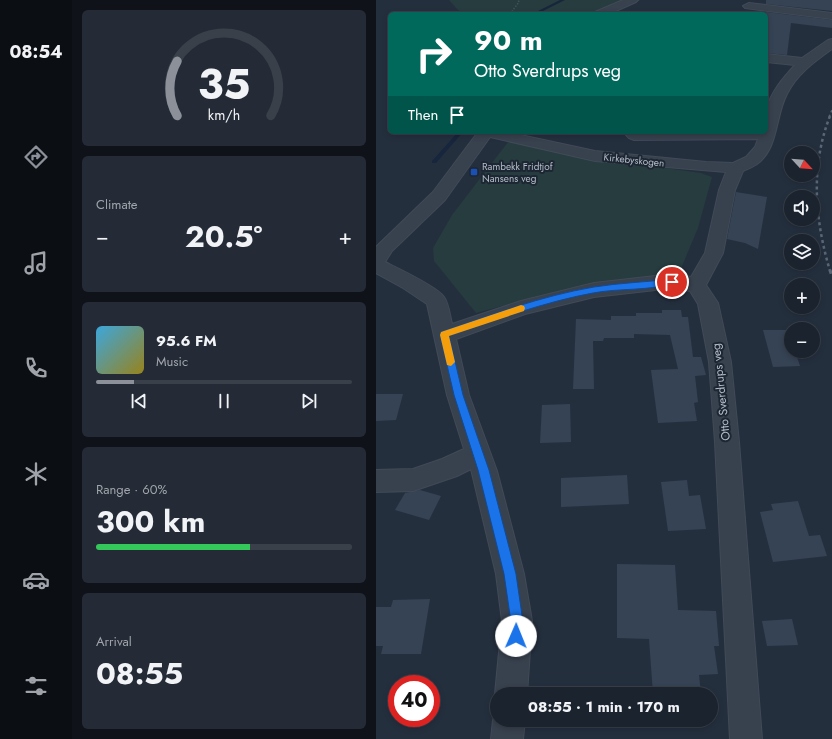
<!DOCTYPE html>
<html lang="en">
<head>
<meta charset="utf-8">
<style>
	body { margin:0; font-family:Jost,sans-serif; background:#242b36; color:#f1f3f6; height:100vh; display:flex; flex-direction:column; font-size:15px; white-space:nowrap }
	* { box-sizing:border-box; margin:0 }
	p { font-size:13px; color:#a0a4aa }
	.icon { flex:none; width:22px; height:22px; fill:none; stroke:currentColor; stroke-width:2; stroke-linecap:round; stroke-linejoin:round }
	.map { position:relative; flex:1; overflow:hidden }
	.details { display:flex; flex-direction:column; gap:10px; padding:10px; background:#0f1319; width:304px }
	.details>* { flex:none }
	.guide { position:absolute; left:12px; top:12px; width:380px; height:122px; border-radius:6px; box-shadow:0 2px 6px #0003,0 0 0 1px #39404a; background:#00695c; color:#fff; overflow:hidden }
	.needle { width:26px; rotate:116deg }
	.fabs { position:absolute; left:408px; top:146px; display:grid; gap:8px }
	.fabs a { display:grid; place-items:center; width:36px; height:36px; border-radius:50%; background:#1b232e; box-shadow:0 2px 6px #0003,0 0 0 1px #39404a; font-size:20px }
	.speed { position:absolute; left:12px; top:675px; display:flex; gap:8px; font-size:20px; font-weight:700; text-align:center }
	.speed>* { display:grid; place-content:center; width:52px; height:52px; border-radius:50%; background:#1b232e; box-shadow:0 2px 6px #0003,0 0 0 1px #39404a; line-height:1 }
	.speed .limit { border:6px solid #d22; background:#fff; color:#111 }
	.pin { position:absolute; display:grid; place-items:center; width:34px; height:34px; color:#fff; margin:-17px; border:2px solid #fff; border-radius:50%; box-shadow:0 1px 4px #0007 }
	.me { position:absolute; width:44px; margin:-22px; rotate:1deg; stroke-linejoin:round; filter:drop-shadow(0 0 3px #0008) }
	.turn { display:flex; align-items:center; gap:14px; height:84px; padding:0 20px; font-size:18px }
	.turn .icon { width:52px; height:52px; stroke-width:2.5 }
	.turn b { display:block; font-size:28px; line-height:34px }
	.then { display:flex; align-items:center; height:38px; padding:0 20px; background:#0003; gap:8px; font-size:15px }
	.big { font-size:30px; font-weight:700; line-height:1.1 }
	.details .tile { flex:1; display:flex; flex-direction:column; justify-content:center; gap:6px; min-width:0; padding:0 14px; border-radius:6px; background:#242b36 }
	.details .dial { align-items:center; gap:0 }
	.dial svg { height:104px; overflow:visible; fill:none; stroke:#39404a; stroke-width:7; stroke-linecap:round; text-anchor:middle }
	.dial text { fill:#f1f3f6; stroke:none }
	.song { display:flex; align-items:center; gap:12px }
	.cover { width:48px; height:48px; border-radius:6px; background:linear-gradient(135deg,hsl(200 70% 55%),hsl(50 70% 35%)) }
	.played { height:4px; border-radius:2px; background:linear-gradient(90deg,#8c9099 15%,#39404a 15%) }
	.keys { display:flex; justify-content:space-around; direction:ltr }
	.heat { display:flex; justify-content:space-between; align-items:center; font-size:22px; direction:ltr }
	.charge { height:6px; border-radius:3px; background:linear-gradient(90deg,#34c759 60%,#39404a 0) }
	.trip { position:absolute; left:114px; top:687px; width:228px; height:40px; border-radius:20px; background:#1b232e; box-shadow:0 2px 6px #0003,0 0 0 1px #39404a; font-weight:700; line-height:40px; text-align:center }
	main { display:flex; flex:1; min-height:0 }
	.tab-bar { display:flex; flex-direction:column; width:72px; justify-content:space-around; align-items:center; background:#0b0e12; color:#a0a4aa }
	.tab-bar .icon { width:28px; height:28px }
	.tab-bar .current { color:#8c9099 }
	.tab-bar b { font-size:18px; color:#f1f3f6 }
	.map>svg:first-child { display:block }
	.green { fill:#263c3f }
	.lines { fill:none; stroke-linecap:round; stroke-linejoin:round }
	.stream { fill:#17263c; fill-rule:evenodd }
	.building { fill:#364354 }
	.minor-casing { stroke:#414a57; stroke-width:2 }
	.path { stroke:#3f5557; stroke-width:1.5; stroke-dasharray:1.5 1.5; stroke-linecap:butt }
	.minor { fill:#38414e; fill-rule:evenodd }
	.rail-far2 { stroke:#5a6575; stroke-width:1.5; stroke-dasharray:2.5 2.5; stroke-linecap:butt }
	.rail-far1 { stroke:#5a6575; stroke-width:2.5; stroke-dasharray:3 3; stroke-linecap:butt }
	.rail { stroke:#5a6575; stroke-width:3; stroke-dasharray:4 4; stroke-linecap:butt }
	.route { fill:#1a73e8; stroke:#114b97 }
	.slow { fill:#f59e0b }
	.transit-dot { fill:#1a4fb4; stroke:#1d2633; stroke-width:1.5 }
	.labels { text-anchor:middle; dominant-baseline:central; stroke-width:4; stroke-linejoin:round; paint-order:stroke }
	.far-street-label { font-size:10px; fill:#b4bcc9; stroke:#1d2633 }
	.far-poi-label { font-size:10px; fill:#b4bcc9; stroke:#1d2633; text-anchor:start }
	.street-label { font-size:12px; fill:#b4bcc9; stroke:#1d2633 }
</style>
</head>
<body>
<main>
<nav class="tab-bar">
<b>08:54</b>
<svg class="icon current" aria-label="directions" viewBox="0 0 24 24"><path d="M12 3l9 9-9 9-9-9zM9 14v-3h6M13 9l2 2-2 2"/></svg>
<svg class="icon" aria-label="music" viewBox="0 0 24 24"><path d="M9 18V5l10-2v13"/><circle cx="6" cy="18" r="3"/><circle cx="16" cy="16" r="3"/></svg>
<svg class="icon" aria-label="phone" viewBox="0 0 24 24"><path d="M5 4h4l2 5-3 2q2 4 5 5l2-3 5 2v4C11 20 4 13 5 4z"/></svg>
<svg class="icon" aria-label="climate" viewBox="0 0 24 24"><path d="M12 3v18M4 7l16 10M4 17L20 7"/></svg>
<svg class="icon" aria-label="car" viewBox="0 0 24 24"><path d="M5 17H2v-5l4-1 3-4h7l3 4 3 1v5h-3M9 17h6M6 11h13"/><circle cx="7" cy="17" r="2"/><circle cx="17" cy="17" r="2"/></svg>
<svg class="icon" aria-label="filters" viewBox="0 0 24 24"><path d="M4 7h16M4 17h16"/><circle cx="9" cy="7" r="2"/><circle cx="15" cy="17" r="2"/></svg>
</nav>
<section class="details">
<div class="tile dial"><svg viewBox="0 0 100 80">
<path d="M14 69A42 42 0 1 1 86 69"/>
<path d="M14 69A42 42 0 0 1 14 27" stroke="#8c9099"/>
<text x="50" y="56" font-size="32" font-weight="700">35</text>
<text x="50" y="72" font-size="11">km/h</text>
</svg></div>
<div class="tile"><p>Climate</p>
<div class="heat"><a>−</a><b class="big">20.5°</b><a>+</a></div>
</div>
<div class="tile">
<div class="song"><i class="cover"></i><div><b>95.6 FM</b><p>Music</p></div></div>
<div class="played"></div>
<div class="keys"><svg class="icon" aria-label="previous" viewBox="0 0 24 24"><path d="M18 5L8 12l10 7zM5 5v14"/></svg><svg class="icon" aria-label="pause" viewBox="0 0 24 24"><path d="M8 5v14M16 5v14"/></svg><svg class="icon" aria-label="next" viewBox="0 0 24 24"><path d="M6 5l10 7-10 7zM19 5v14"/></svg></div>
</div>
<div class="tile"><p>Range · 60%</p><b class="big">300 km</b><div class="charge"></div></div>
<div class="tile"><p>Arrival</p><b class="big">08:55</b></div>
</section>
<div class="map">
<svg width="456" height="739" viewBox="0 0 456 739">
	<rect width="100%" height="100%" fill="#242f3e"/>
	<!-- green -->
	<g class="green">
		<path d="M73,0H265L232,14H88L81,9Z"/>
		<path d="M132,142L211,157L325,173L336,177L322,228L301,278L235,281L160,297L100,313L58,261L57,248L76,215Z"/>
	</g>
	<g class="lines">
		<!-- stream -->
		<g class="stream">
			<path d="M184,0H189L161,14H156Z"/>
			<path d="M82,132H87L60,163H56V161Z"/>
		</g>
	</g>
	<!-- building -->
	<g class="building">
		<path d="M390,0H456V11L390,4Z"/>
		<path d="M390,12L456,20V28L415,23L411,55L390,53Z"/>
		<path d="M360,192L391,197L382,249L369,243L351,239Z"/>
		<path d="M286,310H305L306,317H312L317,357H325L330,375L319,376L322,402L318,403L321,421L282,423L275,370L302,369L294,335L258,334V338H228L227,341H217L218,389H197L200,319L235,320V316H260V313H286Z"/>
		<path d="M387,330H413L415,337V351H419L424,366L397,367Z"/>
		<path d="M0,394H27L20,420L0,421Z"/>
		<path d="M194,404L195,442L164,443L166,405Z"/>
		<path d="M251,475L253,504L185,507V478Z"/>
		<path d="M311,480L313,496L324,495L330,529L292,531L285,482Z"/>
		<path d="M44,490L65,496L53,520L19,510L29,493Z"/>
		<path d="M422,501L433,536L444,535L451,556L397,562L384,512L397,510L395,504Z"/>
		<path d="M241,564L299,565L302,610L340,611L343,646H338L342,674L323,675L325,694H277L273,639L241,638Z"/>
		<path d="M54,599L45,654H5L7,646H0V607H15L17,600Z"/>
		<path d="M416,619L422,645L391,646L386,621Z"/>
	</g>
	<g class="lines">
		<defs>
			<g id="minor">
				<path d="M247,0H262L260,2L233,14H217L219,12Z"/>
				<path d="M373,3L456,13V19L369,8L367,6Z"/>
				<path d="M456,39V49C438,62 421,74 411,94C399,116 403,148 381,164C377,167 371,169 367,171L359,190L347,253L330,285L342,303L355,362L363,442L386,739H354L339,442L333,362L322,304L314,291L297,288L218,297L149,314L80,339L93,395L121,471L148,574L156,621L151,694H121V698L119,694L126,621L120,574L95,469L81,476L37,491L0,492V470L37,469L66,459L88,449L71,395L51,304L27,288L0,273V247L57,192L102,132H131L219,151L330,162L357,163L370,157L379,147L382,139L258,140L253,138L250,135L253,132H390C390,125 389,117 390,110C395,92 407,78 419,65L390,62V54L426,58L452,40ZM114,137L219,161L350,172L343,190L329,253L315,277L297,274L218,283L145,301L76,324C74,316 73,304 68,297C62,287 21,268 9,262L16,251L69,200Z"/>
				<path d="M121,710V720H149L147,739H115L117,720Z"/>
			</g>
		</defs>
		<!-- minor casing -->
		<use href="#minor" class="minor-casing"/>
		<!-- path -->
		<path class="path" d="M134,14L143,2L142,0"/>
		<!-- minor -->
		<use href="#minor" class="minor"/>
		<!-- rail-far2 -->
		<path class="rail-far2" d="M453,117L456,110"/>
		<!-- rail-far1 -->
		<path class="rail-far1" d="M454,116C434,167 439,220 454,271"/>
		<!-- rail -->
		<path class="rail" d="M454,270L456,277"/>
	</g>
	<!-- route -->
	<path class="route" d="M296,279L301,282L299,283C274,291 243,288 217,293C168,302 120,320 73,336L87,395L113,470L140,574L147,622L144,640L140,642L136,640L134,636L135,622L128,574L102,470L78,395L64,335L65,332C115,315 165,296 218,287C243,283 270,282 296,279Z"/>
	<!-- slow -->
	<path class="slow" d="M145,305L148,306L149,308L148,311L73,336L79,362L75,366L71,365L64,335L65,332Z"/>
	<!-- markers -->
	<rect class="transit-dot" x="94" y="168" width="8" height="8" rx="2"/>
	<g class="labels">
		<!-- far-street labels -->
		<g class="far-street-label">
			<text transform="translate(258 160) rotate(6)">Kirkebyskogen</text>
		</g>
		<!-- far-poi labels -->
		<g class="far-poi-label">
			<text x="106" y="166">Rambekk Fridtjof<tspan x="106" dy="12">Nansens veg</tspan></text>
		</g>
		<!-- street labels -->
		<g class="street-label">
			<text transform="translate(345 392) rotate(-96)">Otto Sverdrups veg</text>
		</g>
	</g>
</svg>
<div class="fabs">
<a><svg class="needle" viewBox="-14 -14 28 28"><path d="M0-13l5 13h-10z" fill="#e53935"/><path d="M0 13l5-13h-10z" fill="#a0a4aa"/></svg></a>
<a><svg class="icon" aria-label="sound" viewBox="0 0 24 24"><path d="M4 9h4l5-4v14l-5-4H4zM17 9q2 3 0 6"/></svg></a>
<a><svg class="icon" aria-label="layers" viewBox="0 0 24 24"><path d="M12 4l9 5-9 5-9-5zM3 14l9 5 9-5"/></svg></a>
<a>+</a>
<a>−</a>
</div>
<div class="speed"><div class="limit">40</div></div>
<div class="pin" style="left:296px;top:282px;background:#d93025"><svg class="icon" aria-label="arrive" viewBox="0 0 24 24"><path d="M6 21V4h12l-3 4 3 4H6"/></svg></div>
<svg class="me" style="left:140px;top:636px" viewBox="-20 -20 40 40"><circle r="19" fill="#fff"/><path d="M0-13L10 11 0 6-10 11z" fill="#1a73e8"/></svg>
<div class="trip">08:55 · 1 min · 170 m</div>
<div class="guide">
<div class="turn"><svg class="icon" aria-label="right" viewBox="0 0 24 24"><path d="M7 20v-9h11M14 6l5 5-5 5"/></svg><div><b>90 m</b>Otto Sverdrups veg</div></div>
<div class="then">Then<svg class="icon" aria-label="arrive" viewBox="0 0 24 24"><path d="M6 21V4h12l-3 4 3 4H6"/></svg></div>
</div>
</div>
</main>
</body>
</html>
